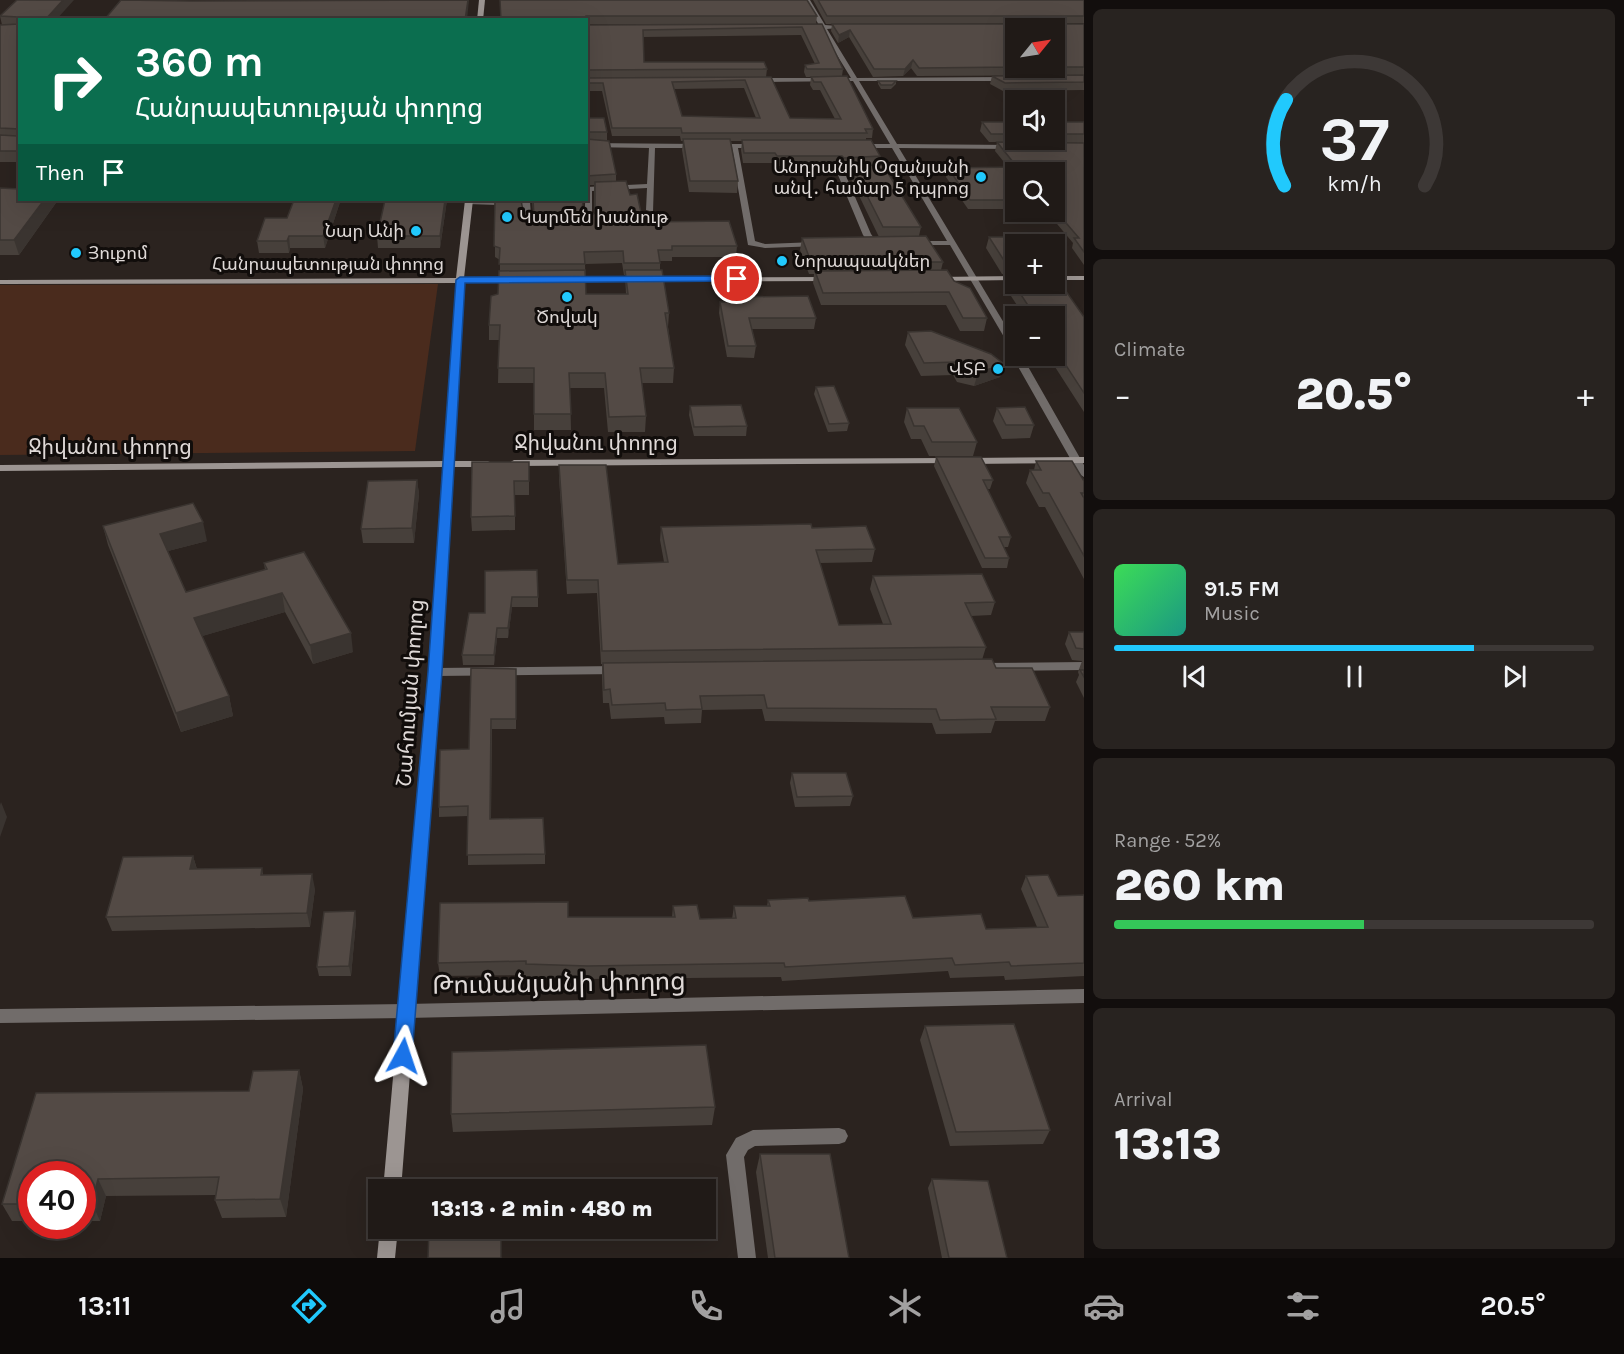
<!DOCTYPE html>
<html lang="en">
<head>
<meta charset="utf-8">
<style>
	body { margin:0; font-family:Karla,"Noto Sans Armenian",sans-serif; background:#282320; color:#f1f3f6; height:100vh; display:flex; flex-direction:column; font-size:22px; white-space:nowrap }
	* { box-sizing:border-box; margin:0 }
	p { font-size:20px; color:#a2a1a1 }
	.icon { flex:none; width:33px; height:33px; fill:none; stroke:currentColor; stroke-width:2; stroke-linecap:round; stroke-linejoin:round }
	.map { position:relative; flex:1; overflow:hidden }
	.sheet { display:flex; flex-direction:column; gap:9px; padding:9px; background:#120e0d; width:540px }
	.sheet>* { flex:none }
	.banner { position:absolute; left:18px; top:18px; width:570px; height:183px; border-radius:0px; box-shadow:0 6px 24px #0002,0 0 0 2px #3d3836; background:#0b6e4f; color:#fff; overflow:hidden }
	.needle { width:39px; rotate:60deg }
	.controls { position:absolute; left:1005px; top:18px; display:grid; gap:12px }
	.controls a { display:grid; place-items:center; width:60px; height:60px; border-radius:0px; background:#201a17; box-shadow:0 6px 24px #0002,0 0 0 2px #3d3836; font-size:30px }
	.speed { position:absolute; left:18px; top:1161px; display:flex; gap:12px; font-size:30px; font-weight:700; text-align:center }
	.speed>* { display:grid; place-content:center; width:78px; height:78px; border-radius:50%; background:#201a17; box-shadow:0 6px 24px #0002,0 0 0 2px #3d3836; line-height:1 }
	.speed .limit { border:9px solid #d22; background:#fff; color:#111 }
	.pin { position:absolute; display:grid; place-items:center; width:51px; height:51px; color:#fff; margin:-26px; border:3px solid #fff; border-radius:50%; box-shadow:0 2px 6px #0007 }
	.me { position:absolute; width:66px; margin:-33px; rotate:5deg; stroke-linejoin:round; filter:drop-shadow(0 0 4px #0008) }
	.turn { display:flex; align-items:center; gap:21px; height:126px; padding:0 18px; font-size:27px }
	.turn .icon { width:78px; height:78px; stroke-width:2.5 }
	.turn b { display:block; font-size:42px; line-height:51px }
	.then { display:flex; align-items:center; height:57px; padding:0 18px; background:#0003; gap:12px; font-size:22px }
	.big { font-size:45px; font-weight:800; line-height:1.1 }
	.sheet .widget { flex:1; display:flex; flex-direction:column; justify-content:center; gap:9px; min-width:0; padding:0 21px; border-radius:9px; background:#282320 }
	.sheet .dial { align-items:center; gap:0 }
	.dial svg { height:156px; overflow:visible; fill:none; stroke:#3d3836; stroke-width:7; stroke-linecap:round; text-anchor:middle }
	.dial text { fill:#f1f3f6; stroke:none }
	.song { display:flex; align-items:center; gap:18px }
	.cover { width:72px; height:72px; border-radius:9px; background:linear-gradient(135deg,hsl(130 70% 55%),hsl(170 70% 35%)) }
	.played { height:6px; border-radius:3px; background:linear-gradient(90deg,#21c9fd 75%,#3d3836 75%) }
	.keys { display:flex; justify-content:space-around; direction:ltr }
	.heat { display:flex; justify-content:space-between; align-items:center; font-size:33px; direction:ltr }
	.charge { height:9px; border-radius:4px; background:linear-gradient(90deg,#34c759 52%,#3d3836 0) }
	.trip { position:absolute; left:368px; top:1179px; width:348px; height:60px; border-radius:0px; background:#201a17; box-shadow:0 6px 24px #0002,0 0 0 2px #3d3836; font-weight:800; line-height:60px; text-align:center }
	.dock { display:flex; height:96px; justify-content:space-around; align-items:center; background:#0d0a09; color:#a2a1a1 }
	.dock .icon { width:42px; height:42px }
	.dock .selected { color:#21c9fd }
	.dock b { font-size:27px; color:#f1f3f6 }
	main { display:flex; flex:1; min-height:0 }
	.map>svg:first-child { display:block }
	.green { fill:#4a2b1d }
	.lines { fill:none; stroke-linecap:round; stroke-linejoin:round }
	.street { fill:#716c6a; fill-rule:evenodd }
	.secondary { fill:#9c9592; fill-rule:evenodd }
	.wall { fill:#47403b; fill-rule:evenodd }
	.shaded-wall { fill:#3a3430 }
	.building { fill:#534a45; stroke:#3a3430; stroke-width:1.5; fill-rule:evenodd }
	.route { fill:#1a73e8; stroke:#114b97; stroke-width:1.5 }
	.poi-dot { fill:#21c9fd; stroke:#110d0b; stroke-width:2 }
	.labels { text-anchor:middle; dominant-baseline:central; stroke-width:6; stroke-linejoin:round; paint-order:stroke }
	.far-poi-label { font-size:18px; fill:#dfd9d7; stroke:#110d0b; text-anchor:end }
	.far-street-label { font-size:18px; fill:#dfd9d7; stroke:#110d0b }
	.street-label { font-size:21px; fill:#dfd9d7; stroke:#110d0b }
	.near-street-label { font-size:26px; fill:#dfd9d7; stroke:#110d0b }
</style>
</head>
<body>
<main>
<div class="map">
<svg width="1084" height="1258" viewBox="0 0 1084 1258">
	<rect width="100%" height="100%" fill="#2b231f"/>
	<!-- green -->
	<path class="green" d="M438,284L415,451L0,455V285Z"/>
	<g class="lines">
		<!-- street -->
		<g class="street">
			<path d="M804,0H810L825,25L849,27L827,29L857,78L1008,77L1011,79L1008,81H859L897,144L1011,145L1014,147L1011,149L899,148L1016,343V356H1022L1084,465V477L1079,474L1012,356L1014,354L950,245H915L911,243L915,241H947L908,174H851L846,176L871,234L876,241L884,243L880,245H871L863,235L838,175L850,170H905L892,148H861L858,146L861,144H890L853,81L758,82L755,80L758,78H851L821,29L804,27L819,25Z"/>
			<path d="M586,143L699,144L702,146L699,148H655L653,212L646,210L647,188L592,191V224L583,230L579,228L584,223L586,187L647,184L649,148L586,147Z"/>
			<path d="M717,144H756L759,146L756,148H738L755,241L765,244L816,242L820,244L819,246L765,248L748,245L731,148L715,147V145Z"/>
			<path d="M465,200L530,202L532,227L540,230L536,232L524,229L523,206L468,204H465Z"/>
			<path d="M1084,662V670L980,671L974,667L980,663Z"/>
			<path d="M618,666L624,670L618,674L435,676L429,672L435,668Z"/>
			<path d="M1084,989V1003L407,1018L0,1023V1009L407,1004Z"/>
			<path d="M839,1128L845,1130L848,1136L845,1142L839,1144L755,1146L748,1150L744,1157L756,1258H738L726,1155L736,1138L753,1130Z"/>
		</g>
		<!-- secondary -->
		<g class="secondary">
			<path d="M479,0H485L483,20H477Z"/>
			<path d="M465,200H473L464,278H515L519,280L515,282L464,283L454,461H488L493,464L488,467H453L441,672L401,1190H383L429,672L443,467L0,471V465L443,461L456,283L0,284V280L456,278Z"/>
			<path d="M1016,276V280L937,281L933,279L937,277Z"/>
			<rect x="1054" y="276" width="30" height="4"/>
			<path d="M830,277L834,279L833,281L571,282L567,280L571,278Z"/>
			<path d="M1084,457V463L967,464L962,461L967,458Z"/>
			<path d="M950,458L955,461L954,463L514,466L509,463L514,460Z"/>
			<path d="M380,1228H398L395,1258H377Z"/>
		</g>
	</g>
	<!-- wall -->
	<g class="wall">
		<path d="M17,0L20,20V162H0V25H2L0,16Z"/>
		<path d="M500,0L817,16L816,24H586V20H501Z"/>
		<path d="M813,0H1084V23L826,24Z"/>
		<path d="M822,24L843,69L842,76L873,129L872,138H866V140L880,156L878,165L921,227L919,236L943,262L941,270L954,281L987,318L984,331H960L946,305H821L813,283L814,274H809L800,250L802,238L879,237L850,177L852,168L842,169L841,166H775L774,163H743L741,150L742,141H731L738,181L737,193L689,192L682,150L683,141H681L680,136H612L602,91H586V78L744,77L586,78V25ZM801,35L815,64L805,65L804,72L806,77H811L810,85L813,90H820L835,119L790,118L766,77L767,69L644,62L643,37ZM744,88L756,118L682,116L674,89Z"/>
		<path d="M832,24H1084V75L917,76L911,68L903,76L873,77L849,37L838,43L831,31Z"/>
		<path d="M1084,75V90L1003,91L990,84L992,76Z"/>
		<path d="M878,81H896V84L891,89H881L878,84Z"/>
		<path d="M586,118L607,132V141L616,174V181L630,195L643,222L737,246L736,257H672V261H660V270L669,313L668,327L674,368L673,383H642L646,416L645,432H608L604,388H570L571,430H534V383H498L499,340H489V325L498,294L500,271V260L495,257V200H583L582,219L594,213V185H586ZM521,201L532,202L534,222H525ZM622,263L624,275H625L626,294H586L585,264Z"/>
		<path d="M982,122H1016V140H1054V122H1084V265L1072,248L1073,243L1047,212H1054V172H1016V209H968L946,177L948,168L1008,167L995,151L997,142H989L980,131Z"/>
		<path d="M0,188L20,200H58L19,255H0Z"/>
		<path d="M385,200H447L440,248H378L377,236Z"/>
		<path d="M340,202L325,248H290L289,253H259L257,241L287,218Z"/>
		<path d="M989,237L1016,244V284H1049L1084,317V412L1048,356H1054V316H1024L1011,296L1013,290L1008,282L1010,274H1002L986,248Z"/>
		<path d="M737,297L816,318L814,329H752L756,346L754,358L727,357L719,313L720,302H737Z"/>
		<path d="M908,332L1004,364L1000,377L974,386L957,382L953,375L921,376L905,345Z"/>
		<path d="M816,387L849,423L847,431L828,432L814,394Z"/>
		<path d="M690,406L747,426L746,436H694L689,415Z"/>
		<path d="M907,408L977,442L973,456H929L921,439H911L904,422Z"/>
		<path d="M997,408L1034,425L1030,438L1002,439L993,421Z"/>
		<path d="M936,457L993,480L990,489H987L1011,537L1008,547H1004L1009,558L1007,568H982L934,466Z"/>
		<path d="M1036,461L1084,481V579L1045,507H1039L1026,483L1030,470H1034Z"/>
		<path d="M529,462V495H515V530L472,531L471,517Z"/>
		<path d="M559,465L618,564L664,562L660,540L661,527L812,528L875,549L872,562L820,563L839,625L883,624L870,589L873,576L995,602L991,615L971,616L986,647L982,660L996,668L1050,707L1045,721H995L991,733L936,734L932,723L765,721L762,709L702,710L701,723L665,724L664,717L611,719L609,703H603L602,677V664H601L597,593L567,594L559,478Z"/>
		<path d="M417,480L419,494L414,543H363L361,529Z"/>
		<path d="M103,526L207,541L168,551L186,592L265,570L264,563L353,652L313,664L285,612L202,636L229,696L233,716L181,732L108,545Z"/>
		<path d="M485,571L538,597V607H512L508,638H497L494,665H463L462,655L485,613Z"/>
		<path d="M1069,632H1084V698L1076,682L1079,675L1078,672L1082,661L1072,660L1065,644Z"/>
		<path d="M516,669V729H492L491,819L545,854V864L468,865V816L439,817V807L469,749Z"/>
		<path d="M792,773L853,796L850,806L795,807L790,783Z"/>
		<path d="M193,856L197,869L262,868L263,875L315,889L310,927L112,931L106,917Z"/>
		<path d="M1026,876L1058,896L1084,895V976L1005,980L1004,976L950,978L948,971L782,981L781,977L586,979L526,977V975L440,976L438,963L568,917H672L673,906L700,919H732L734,906H767L768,900L809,901L986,929L1037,927L1021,889Z"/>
		<path d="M355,911L356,921L351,976H319L317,967Z"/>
		<path d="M925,1026L1050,1130L1043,1144L950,1146L920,1040Z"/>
		<path d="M299,1070L303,1089L286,1217L222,1218L215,1200L216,1195L106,1196L100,1221H82V1174H32V1221H12L2,1204L36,1093L249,1091L253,1071Z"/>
		<path d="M715,1107L712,1125L453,1132L451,1114Z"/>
		<path d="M760,1154L849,1258H768L756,1172Z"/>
		<path d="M932,1179L1007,1258H942L928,1188Z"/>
	</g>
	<!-- shaded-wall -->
	<g class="shaded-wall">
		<path d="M63,0H74L56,20H45Z"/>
		<path d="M468,0H469L467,20H465Z"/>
		<path d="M850,30L849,37L838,43L839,35Z"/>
		<path d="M913,60L911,68L903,76L905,69Z"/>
		<path d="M44,200H58L19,255L14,240Z"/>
		<path d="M336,200H340V202L325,248L323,236Z"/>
		<path d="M445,200H447L440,248V236Z"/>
		<path d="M583,200L582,222L575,225V216Z"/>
		<path d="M289,236L290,248L289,253L287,241Z"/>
		<path d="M1004,364L1000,377L974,386L978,373Z"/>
		<path d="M417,480L419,494L414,543L412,528Z"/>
		<path d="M203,522L207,541L164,552L160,534Z"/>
		<path d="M282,593L285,612L199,637L194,618Z"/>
		<path d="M512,597V607L508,638V628Z"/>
		<path d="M497,628V638L494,665V655Z"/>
		<path d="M351,633L353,652L313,664L310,645Z"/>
		<path d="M229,696L233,716L181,732L176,713Z"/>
		<path d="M1,802L7,817L0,837V805Z"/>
		<path d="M193,856L197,870L190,869Z"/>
		<path d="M312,874L315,889L310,927L307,913Z"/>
		<path d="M355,911L356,921L351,976L349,966Z"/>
		<path d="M299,1070L303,1089L286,1217L280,1199Z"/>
		<path d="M98,1179L106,1196L100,1221L92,1203Z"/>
	</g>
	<!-- building -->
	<g class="building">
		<path d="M17,0H63L45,20H20V151H0V135L17,136L19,129L0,128V25L19,24L18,17L0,16Z"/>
		<path d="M121,0L192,1L468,0L465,20H104Z"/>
		<path d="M500,0H807L817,16H586L585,20H501Z"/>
		<path d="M818,0H1084V16H827Z"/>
		<path d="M822,24L843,69H807L805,65L819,63L802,27L643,30L644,62H764L767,69L586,70V25Z"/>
		<path d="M832,24H1084V67H1054V28H1016V67L919,68L913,60L905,69H874L850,30L839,35Z"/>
		<path d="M1084,75V82L1005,83L992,76Z"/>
		<path d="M847,76L873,129H865L867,133H682L681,128H612L603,83H586V78L771,77L790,118L841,119L821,82H814L811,77ZM745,80L760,118L682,116L672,82Z"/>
		<path d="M878,81H896L892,85H881Z"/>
		<path d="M586,118H604L607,132H586Z"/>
		<path d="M982,122H1016V134H991Z"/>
		<rect x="1054" y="122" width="30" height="12"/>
		<path d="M586,139L609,141L616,174L586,176Z"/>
		<path d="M683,139H730L738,181H690Z"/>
		<path d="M742,140H871L880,156L844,158L842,156H777L775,153H744Z"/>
		<path d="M997,142L1084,143V252L1074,238H1079L1054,209V172H1016V200H970L948,168L1017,167Z"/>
		<path d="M883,165L921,227H883L852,166Z"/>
		<path d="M626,181L630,195L637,194L643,222L729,221L737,246H672V250H658L660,263H624L623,251L584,252L585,264H499L500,248L494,246L495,200H521L525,222H576L595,213V182Z"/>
		<path d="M0,188L20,189V200H44L14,240H0Z"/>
		<path d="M294,200H336L323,236H289L287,241H257L265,218H287Z"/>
		<path d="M385,200H445L440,236H377Z"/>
		<path d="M533,200H583L582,212L575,216H534Z"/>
		<path d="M926,236L943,262H811L802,238Z"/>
		<path d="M989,237H1015L1021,244H1016V262H1005Z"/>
		<path d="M585,270L586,294H628L625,270H662L669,313H665L674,368H640L646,416L609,417L605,373H569L571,414H534V368H498L500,325H489L491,296L498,294L499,271Z"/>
		<path d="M947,270L954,281L970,288L987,318H963L949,292L823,293L815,271Z"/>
		<path d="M1011,270H1016V277Z"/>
		<path d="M1014,284H1061L1084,317V393L1054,347V316H1035Z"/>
		<path d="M808,296L816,318H749L756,346H728L720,302H739L737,297Z"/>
		<path d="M931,331L991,354L1004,364L978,373L961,369L957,362L924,363L908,332Z"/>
		<path d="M834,386L849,423L829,424L816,387Z"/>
		<path d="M741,405L747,426L694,427L690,406Z"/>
		<path d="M1025,407L1034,425H1006L997,408Z"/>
		<path d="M907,408H959L977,442H932L924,426H914Z"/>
		<path d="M936,457H981L993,480H983L1011,537H999L1009,558H985Z"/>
		<path d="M1036,461H1072L1084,481V493H1081L1084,498V556L1049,493H1043L1030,470H1041Z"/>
		<path d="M472,462H529V481H514L515,516L471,517Z"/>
		<path d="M559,465H606L618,564L668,562L661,527L811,524L812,528L866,526L875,549L816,550L839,625L891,624L873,576L982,574L995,602L965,603L986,647L602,651L598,580H567Z"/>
		<path d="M417,480L412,528L361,529L368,481Z"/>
		<path d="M193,503L203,522L160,534L186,592L267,569L264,563L304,552L351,633L310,645L282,593L194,618L229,696L176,713L103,526Z"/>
		<path d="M537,570L538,597H512L508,628H497L494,655H462L469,613H485V571Z"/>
		<path d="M1069,632H1084V649L1076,648Z"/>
		<path d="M992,659L996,668H1032L1050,707H991L996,719L940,720L936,709L767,708L764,695L700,696L702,709L666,710L665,703L612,705L610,689L604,690L603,663Z"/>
		<path d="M471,668L516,669V719H491L490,819L543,818L545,854L467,855L468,806L439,807L440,750L469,749Z"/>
		<path d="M1080,670H1084V677Z"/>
		<path d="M792,773H846L853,796L797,797Z"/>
		<path d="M193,856L190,869L262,868L261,875L312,874L307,913L106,917L123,857Z"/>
		<path d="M1048,875L1058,896L1084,895V963L1011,966L1009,962L955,965L952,958L785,967L784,963L587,966L526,964V961L438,963L440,903L568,902V917H675L673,906L697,905L700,919L736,918L734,906H770L768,900L808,898L809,901L905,896L913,918L981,914L986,929L1048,927L1026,876Z"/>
		<path d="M355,911L349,966L317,967L324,912Z"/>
		<path d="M1014,1024L1050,1130L956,1132L925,1026Z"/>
		<path d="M706,1045L715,1107L451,1114L452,1052Z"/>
		<path d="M299,1070L280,1199L215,1200L219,1177L98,1179L92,1203H82V1174H32V1204H2L36,1093L249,1091L253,1071Z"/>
		<path d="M760,1154H830L849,1258H775Z"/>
		<path d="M932,1179L988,1181L1007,1258H949Z"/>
		<path d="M429,1228H501V1258H428Z"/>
	</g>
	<!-- route -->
	<path class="route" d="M737,276L740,277V281L465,283L442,672L412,1056L410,1062L403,1065L396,1062L393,1056L428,672L456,280L460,277Z"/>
	<!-- markers -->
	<g class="poi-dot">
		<circle cx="981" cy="177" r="6"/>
		<circle cx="507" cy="217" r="6"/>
		<circle cx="416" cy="231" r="6"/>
		<circle cx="76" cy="253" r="6"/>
		<circle cx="782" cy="261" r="6"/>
		<circle cx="567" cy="297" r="6"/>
		<circle cx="998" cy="369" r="6"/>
	</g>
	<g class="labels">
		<!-- far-poi labels -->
		<g class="far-poi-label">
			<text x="969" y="167">Անդրանիկ Օզանյանի<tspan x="969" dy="21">անվ․ համար 5 դպրոց</tspan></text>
			<text x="519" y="217" text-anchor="start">Կարմեն խանութ</text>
			<text x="404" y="231">Նար Անի</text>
			<text x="88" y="253" text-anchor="start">Յուքոմ</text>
			<text x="794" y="261" text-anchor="start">Նորապսակներ</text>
			<text x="567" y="317" text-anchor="middle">Ծովակ</text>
			<text x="986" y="369">ՎՏԲ</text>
		</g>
		<!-- far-street labels -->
		<g class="far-street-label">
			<text x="328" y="264">Հանրապետության փողոց</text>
		</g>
		<!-- street labels -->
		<g class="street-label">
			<text x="596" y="443">Ջիվանու փողոց</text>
			<text x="110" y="447">Ջիվանու փողոց</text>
			<text transform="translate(410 693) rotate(-86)">Շահումյան փողոց</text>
		</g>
		<!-- near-street labels -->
		<g class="near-street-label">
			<text transform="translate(559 983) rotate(-1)">Թումանյանի փողոց</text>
		</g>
	</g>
</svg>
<div class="controls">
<a><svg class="needle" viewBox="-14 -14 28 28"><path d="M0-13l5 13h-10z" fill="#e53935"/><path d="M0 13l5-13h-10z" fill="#a2a1a1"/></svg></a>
<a><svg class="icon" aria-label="sound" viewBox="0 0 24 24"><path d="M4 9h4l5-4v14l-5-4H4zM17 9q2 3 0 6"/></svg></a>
<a><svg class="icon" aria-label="search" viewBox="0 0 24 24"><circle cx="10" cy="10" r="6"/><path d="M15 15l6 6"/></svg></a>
<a>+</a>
<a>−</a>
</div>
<div class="speed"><div class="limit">40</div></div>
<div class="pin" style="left:737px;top:279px;background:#d93025"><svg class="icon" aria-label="arrive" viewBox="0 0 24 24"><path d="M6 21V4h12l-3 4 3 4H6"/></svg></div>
<svg class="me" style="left:403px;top:1056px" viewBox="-20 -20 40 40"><path d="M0-17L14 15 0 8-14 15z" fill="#1a73e8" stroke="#fff" stroke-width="4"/></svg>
<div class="trip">13:13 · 2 min · 480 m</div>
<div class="banner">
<div class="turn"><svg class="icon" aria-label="right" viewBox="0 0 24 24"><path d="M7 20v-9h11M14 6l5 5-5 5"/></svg><div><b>360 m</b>Հանրապետության փողոց</div></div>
<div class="then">Then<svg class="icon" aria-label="arrive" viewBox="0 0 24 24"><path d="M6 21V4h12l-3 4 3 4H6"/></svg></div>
</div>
</div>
<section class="sheet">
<div class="widget dial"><svg viewBox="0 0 100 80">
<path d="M14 69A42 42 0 1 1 86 69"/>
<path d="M14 69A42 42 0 0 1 15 25" stroke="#21c9fd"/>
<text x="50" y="56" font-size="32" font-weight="700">37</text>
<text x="50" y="72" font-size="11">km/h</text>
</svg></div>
<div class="widget"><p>Climate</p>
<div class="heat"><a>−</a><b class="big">20.5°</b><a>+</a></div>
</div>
<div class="widget">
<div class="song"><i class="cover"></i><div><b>91.5 FM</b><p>Music</p></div></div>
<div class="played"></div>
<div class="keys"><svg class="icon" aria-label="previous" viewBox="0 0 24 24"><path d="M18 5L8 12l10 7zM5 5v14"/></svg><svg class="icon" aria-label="pause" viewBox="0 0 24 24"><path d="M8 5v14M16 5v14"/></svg><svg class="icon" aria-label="next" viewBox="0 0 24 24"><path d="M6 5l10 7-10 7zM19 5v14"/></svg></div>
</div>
<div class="widget"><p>Range · 52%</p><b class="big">260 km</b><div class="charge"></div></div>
<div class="widget"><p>Arrival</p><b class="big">13:13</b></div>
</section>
</main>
<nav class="dock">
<b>13:11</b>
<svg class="icon selected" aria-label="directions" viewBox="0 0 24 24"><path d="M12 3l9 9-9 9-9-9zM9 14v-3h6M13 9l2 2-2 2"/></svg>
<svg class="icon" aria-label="music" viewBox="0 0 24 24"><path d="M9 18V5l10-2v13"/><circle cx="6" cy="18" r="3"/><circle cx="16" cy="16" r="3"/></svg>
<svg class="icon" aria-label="phone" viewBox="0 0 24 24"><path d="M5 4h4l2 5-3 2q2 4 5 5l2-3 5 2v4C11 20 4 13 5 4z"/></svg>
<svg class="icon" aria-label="climate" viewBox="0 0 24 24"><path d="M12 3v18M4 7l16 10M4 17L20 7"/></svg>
<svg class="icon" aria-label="car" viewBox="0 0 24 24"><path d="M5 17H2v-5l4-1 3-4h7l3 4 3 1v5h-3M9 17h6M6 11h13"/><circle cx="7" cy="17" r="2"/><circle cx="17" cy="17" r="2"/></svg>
<svg class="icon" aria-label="filters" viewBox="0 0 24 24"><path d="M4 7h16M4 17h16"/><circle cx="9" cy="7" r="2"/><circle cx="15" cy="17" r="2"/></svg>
<b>20.5°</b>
</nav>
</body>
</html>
